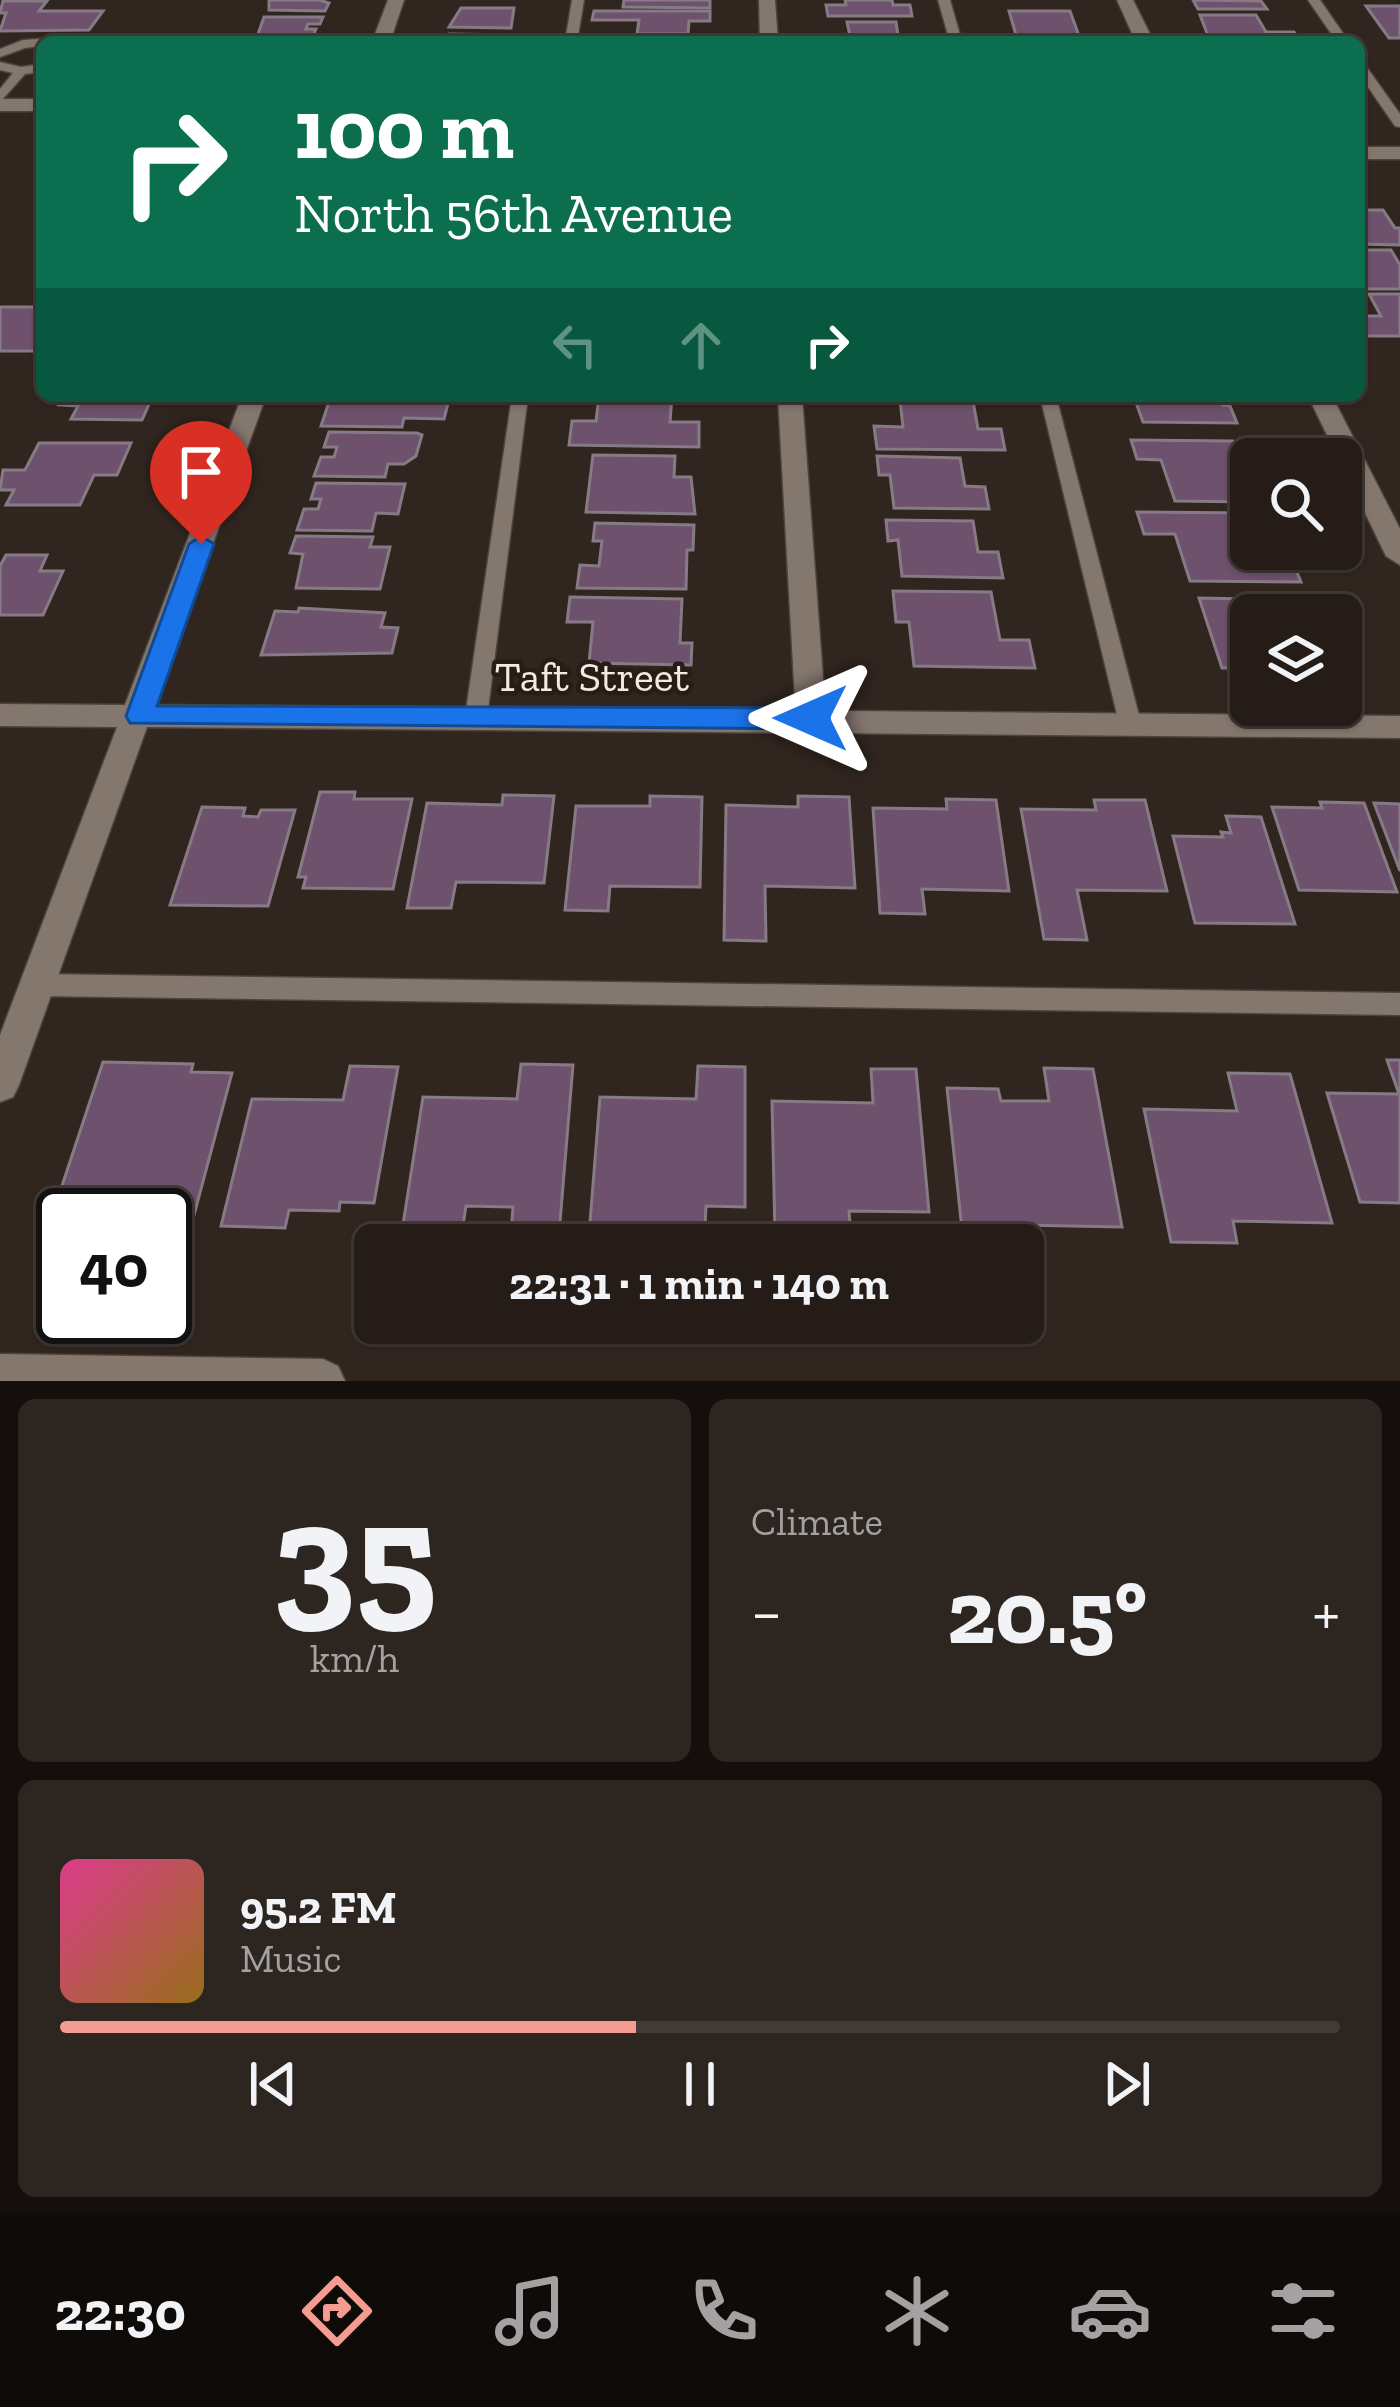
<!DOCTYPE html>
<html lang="en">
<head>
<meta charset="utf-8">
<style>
	body { margin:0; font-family:"Zilla Slab",serif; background:#2d2520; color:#f1f3f6; height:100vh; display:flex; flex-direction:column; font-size:45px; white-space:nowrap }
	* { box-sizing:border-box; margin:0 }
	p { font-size:39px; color:#a3a1a1 }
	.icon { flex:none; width:66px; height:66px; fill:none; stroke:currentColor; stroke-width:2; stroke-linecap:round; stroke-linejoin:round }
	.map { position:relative; height:1381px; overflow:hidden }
	.details { display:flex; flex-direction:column; gap:18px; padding:18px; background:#140f0d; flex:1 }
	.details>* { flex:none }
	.guide { position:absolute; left:36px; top:36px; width:1329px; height:366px; border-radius:18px; box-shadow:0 3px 9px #0004,0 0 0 3px #423a36; background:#0b6e4f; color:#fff; overflow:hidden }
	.tools { position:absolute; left:1230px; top:438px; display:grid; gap:24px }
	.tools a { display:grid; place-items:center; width:132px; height:132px; border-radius:18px; background:#251c17; box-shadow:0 3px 9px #0004,0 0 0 3px #423a36; font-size:60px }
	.speed { position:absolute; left:36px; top:1188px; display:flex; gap:24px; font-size:60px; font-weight:700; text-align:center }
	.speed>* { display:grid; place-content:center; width:156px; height:156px; border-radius:50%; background:#251c17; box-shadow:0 3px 9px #0004,0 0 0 3px #423a36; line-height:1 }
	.speed .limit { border:6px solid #111; border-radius:18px; background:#fff; color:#111 }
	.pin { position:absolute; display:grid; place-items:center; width:102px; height:102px; color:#fff; margin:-123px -51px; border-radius:50% 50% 50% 0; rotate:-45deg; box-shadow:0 0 12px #0007 }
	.pin .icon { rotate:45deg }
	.me { position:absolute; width:132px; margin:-66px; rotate:270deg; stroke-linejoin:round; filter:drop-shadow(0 0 9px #0008) }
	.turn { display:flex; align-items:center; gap:42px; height:252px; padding:0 60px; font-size:54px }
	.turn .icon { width:156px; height:156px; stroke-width:2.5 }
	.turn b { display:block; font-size:84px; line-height:102px }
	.lanes { display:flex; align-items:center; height:114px; padding:0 60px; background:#0003; justify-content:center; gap:60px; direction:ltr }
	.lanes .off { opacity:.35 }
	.big { font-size:90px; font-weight:800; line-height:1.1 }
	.details .card { flex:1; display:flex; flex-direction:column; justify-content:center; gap:18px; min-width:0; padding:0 42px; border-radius:18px; background:#2d2520 }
	.details .dial { align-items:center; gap:0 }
	.dial b { font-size:156px; line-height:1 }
	.song { display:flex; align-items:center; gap:36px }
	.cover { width:144px; height:144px; border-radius:18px; background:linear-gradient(135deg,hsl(330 70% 55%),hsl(40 70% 35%)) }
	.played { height:12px; border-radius:6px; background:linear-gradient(90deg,#f59c91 45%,#423a36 45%) }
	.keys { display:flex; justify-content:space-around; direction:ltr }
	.heat { display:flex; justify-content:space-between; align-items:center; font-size:66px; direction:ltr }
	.details .tiles { flex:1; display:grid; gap:18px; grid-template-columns:1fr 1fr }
	.card:last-child { grid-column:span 2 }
	.trip { position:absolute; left:354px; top:1224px; width:690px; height:120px; border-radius:18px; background:#251c17; box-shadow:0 3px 9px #0004,0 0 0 3px #423a36; font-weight:800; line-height:120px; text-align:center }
	.menu { display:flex; height:192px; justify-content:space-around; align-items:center; background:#0f0b09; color:#a3a1a1 }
	.menu .icon { width:84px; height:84px }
	.menu .current { color:#f59c91 }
	.menu b { font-size:54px; color:#f1f3f6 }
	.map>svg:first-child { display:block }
	.building { fill:#6e516d; stroke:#867b85; stroke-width:3 }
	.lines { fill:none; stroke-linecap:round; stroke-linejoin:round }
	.service-casing { stroke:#4c443d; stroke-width:3 }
	.minor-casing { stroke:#4c443d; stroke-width:3 }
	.tertiary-casing { stroke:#4c443d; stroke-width:3 }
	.service { fill:#84776e; fill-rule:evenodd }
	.minor { fill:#84776e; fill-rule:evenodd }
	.tertiary { fill:#84776e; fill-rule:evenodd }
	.route { fill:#1a73e8; stroke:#114b97; stroke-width:3 }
	.labels { text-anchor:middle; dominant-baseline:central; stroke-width:9; stroke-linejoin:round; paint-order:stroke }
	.street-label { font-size:42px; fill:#f1eae5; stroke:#271d15 }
</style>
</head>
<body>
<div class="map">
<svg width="1400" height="1381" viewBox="0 0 1400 1381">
	<rect width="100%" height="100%" fill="#31261f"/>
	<!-- building -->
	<g class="building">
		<path d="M269,0H319L329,3L325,11L269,10Z"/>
		<path d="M624,0H710V8L623,7Z"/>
		<path d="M845,0H892L893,5H910L912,16H828L826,5H846Z"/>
		<path d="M1193,0L1261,1L1267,9H1198Z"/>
		<path d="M3,1H47L39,11H103L89,30L0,31L6,13H0Z"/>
		<path d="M1366,6H1400V38H1389Z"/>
		<path d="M461,8H514L511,28L449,27Z"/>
		<path d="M594,11H710V21H689L688,34H637L639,20H592Z"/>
		<path d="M1009,11H1070L1079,36L1016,35Z"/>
		<path d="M1200,15H1256L1266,32H1294L1300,41H1210Z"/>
		<path d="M264,17H323L320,24H308L306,29H316L312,38L257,37Z"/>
		<path d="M847,22H896L898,35H917L918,42H830L829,36H850Z"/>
		<path d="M449,34L509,35L506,42H447Z"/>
		<path d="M1359,210H1383L1395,228H1400V245L1359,244Z"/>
		<path d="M1359,250H1391L1400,265V289H1359Z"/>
		<path d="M1369,294H1400V336H1364L1359,316H1381Z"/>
		<path d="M0,307H42V341L36,351H0Z"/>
		<path d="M65,396H146L143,402H150L142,420L71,419L78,406L59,405Z"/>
		<path d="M331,396H450L444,419L404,418L402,427L321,426Z"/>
		<path d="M599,396H672L670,422H699V447L569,445L572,421H596Z"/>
		<path d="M1219,396L1222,405L1230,406L1237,423L1143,422L1134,397L1114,396Z"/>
		<path d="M900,400L973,401L978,429H1001L1005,450L877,449L874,426L903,427Z"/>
		<path d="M329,432L417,433L422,435L416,456L404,464H388L385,477L314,476L321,457H334L337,447H324Z"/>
		<path d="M1131,440L1233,441L1251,476V502L1175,501L1161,460L1137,459Z"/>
		<path d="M39,443H131L117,475H94L80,505H6L14,490H0L3,470H25Z"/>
		<path d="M593,455L675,456L674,477H691L695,514L586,512Z"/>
		<path d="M877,456L960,458L965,486L985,487L989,509L894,508L890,475H879Z"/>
		<path d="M316,483L405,484L398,514L376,513L372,531L297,530L304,509H318L321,499H311Z"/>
		<path d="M1137,512L1251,513V549L1289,553L1301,582L1190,581L1175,534H1144Z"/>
		<path d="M886,520L973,521L978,552H998L1003,578L902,576L898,540L888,541Z"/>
		<path d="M595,523L694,525L693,550H687L686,589L577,588L580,565L599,566L602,541H593Z"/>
		<path d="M296,536L373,537L370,547H390L380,589L296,588L303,554L290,553Z"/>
		<path d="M6,555H47L40,571H63L43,615H0V566Z"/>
		<path d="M893,591L991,592L1000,640H1029L1035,668L914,666L909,622H896Z"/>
		<path d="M570,597L682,599L680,643H692L691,665L589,663L593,622H567Z"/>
		<path d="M1199,598L1343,601L1353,626H1341V615H1251V668H1222Z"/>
		<path d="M299,608L385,613L381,627L398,628L392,653L261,655L275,611L298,612Z"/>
		<path d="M320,792H355L354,799H412L393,889L303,888L306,877H298Z"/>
		<path d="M503,795L554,796L544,883L456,882L451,908H407L427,803L502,805Z"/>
		<path d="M650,796L702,797L700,887L610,886L608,911L565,910L576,806H650Z"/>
		<path d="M798,796L849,797L855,888L765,886L766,941L724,940L726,805L798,807Z"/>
		<path d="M946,799L996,800L1009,891L922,889L925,914L880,913L873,808L947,809Z"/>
		<path d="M1094,800H1145L1167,891L1077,890L1087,940L1044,939L1021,809L1096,810Z"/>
		<path d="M1320,802L1364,803L1397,892L1299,890L1272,807L1322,808Z"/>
		<path d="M1374,803L1400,804V871Z"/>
		<path d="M202,807L245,808L243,816L258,817L261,810H295L268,906L170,905Z"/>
		<path d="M1226,816L1261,817L1295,924L1195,923L1173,836L1223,837L1221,832L1231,833Z"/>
		<path d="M1387,1060H1400V1203L1360,1202L1327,1093L1399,1094Z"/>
		<path d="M103,1062L193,1064L191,1072L232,1073L193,1219L63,1215V1228H48Z"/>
		<path d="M521,1064L573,1065L559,1234L511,1233L513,1207L466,1206L462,1232L402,1231L423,1097L517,1099Z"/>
		<path d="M350,1066L398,1067L374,1203L340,1202L339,1211L289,1210L285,1228L221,1226L252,1099L343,1100Z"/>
		<path d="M698,1066L745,1067V1207L706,1206L705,1227L651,1226L650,1236L589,1235L600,1097L696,1099Z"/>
		<path d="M1044,1068L1093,1069L1122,1227L1017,1225L1019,1240L963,1239L947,1088L998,1089L1001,1101H1049Z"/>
		<path d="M871,1069H916L929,1212L849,1211L851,1236L775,1235L772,1101L873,1103Z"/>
		<path d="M1228,1073L1290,1074L1332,1223L1233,1221L1237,1243L1171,1242L1144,1109L1237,1111Z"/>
	</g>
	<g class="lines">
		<defs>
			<g id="service">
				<path d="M572,0H584L577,42H565Z"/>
				<path d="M938,0H950L962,42H950Z"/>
				<path d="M1308,0H1320L1349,42H1337Z"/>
				<path d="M53,38L59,42H42V46L25,48L0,57V49L23,40Z"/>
				<path d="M1359,61L1363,62L1400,114V127L1395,126L1359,74Z"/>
				<path d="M0,62L21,67L42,64V72L25,74L0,102V89L13,73L0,70Z"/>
				<path d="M512,396H528L487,717L476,725L465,717Z"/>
				<path d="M1040,396H1056L1141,723L1130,731L1119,723Z"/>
				<path d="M38,974L1400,993V1015L38,996L29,992L25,985L29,978Z"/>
			</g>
			<g id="minor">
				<path d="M759,0H775L778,42H760Z"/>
				<path d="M1117,0H1133L1154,42H1136Z"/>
				<rect x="0" y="99" width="42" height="12"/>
				<rect x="1359" y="147" width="41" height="12"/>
				<path d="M778,396H802L826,718L822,726H800L796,718Z"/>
				<path d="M1308,396H1332L1400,529V565L1386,556Z"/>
				<path d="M0,1354L323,1359L338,1366L345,1381H0Z"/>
			</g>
			<g id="tertiary">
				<path d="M388,0H404L390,42H372Z"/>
				<path d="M242,396H266L155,705L1400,716V738L147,727L19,1085L13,1097L0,1102V1035L117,727L0,726V704L125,705Z"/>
			</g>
		</defs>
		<!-- service casing -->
		<use href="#service" class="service-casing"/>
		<!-- minor casing -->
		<use href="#minor" class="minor-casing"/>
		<!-- tertiary casing -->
		<use href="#tertiary" class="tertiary-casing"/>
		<!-- service -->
		<use href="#service" class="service"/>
		<!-- minor -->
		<use href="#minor" class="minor"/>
		<!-- tertiary -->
		<use href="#tertiary" class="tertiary"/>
	</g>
	<!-- route -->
	<path class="route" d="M201,536L214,544L157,706L811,708L824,718L811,729L130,723L126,716L189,544Z"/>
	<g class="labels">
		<!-- street labels -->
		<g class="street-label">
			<text x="592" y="676">Taft Street</text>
		</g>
	</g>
</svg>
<div class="tools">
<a><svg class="icon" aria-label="search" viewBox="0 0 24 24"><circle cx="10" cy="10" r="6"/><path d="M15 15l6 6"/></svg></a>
<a><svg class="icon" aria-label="layers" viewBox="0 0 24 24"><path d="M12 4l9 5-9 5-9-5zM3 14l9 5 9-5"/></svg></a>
</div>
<div class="speed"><div class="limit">40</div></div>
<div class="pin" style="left:201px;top:544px;background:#d93025"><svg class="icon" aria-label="arrive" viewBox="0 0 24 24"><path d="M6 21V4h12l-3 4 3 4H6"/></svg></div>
<svg class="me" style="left:811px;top:718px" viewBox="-20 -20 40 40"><path d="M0-17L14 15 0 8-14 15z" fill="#1a73e8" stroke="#fff" stroke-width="4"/></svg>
<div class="trip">22:31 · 1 min · 140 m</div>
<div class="guide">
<div class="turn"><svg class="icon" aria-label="right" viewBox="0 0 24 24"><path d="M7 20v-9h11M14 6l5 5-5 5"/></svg><div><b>100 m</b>North 56th Avenue</div></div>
<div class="lanes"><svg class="icon off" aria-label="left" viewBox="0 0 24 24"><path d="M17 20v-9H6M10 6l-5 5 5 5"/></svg><svg class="icon off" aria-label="ahead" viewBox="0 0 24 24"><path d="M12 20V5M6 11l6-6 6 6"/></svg><svg class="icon" aria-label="right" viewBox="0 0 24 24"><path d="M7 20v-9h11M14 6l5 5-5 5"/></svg></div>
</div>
</div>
<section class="details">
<div class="tiles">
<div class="card dial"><b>35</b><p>km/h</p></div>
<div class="card"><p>Climate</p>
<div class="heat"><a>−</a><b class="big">20.5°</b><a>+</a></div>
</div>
<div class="card">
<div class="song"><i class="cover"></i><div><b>95.2 FM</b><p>Music</p></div></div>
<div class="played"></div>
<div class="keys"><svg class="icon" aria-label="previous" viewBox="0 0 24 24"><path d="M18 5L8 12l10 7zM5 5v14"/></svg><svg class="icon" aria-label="pause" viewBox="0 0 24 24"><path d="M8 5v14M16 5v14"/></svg><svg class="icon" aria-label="next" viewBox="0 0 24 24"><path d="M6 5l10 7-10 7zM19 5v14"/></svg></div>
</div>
</div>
</section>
<nav class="menu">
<b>22:30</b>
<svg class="icon current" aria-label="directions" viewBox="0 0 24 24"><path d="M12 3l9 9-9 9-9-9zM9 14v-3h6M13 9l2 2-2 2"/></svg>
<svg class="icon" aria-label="music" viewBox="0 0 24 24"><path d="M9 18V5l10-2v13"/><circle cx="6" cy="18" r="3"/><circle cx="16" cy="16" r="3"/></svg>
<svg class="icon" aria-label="phone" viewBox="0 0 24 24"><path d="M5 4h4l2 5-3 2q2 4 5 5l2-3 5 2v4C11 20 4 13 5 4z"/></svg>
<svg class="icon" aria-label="climate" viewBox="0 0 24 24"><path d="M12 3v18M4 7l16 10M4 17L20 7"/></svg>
<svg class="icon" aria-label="car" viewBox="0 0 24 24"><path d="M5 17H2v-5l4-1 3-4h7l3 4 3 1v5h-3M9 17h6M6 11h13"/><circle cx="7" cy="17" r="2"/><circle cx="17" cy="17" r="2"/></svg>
<svg class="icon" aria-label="filters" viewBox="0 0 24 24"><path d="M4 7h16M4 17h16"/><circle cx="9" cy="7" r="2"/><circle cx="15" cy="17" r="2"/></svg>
</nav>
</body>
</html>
